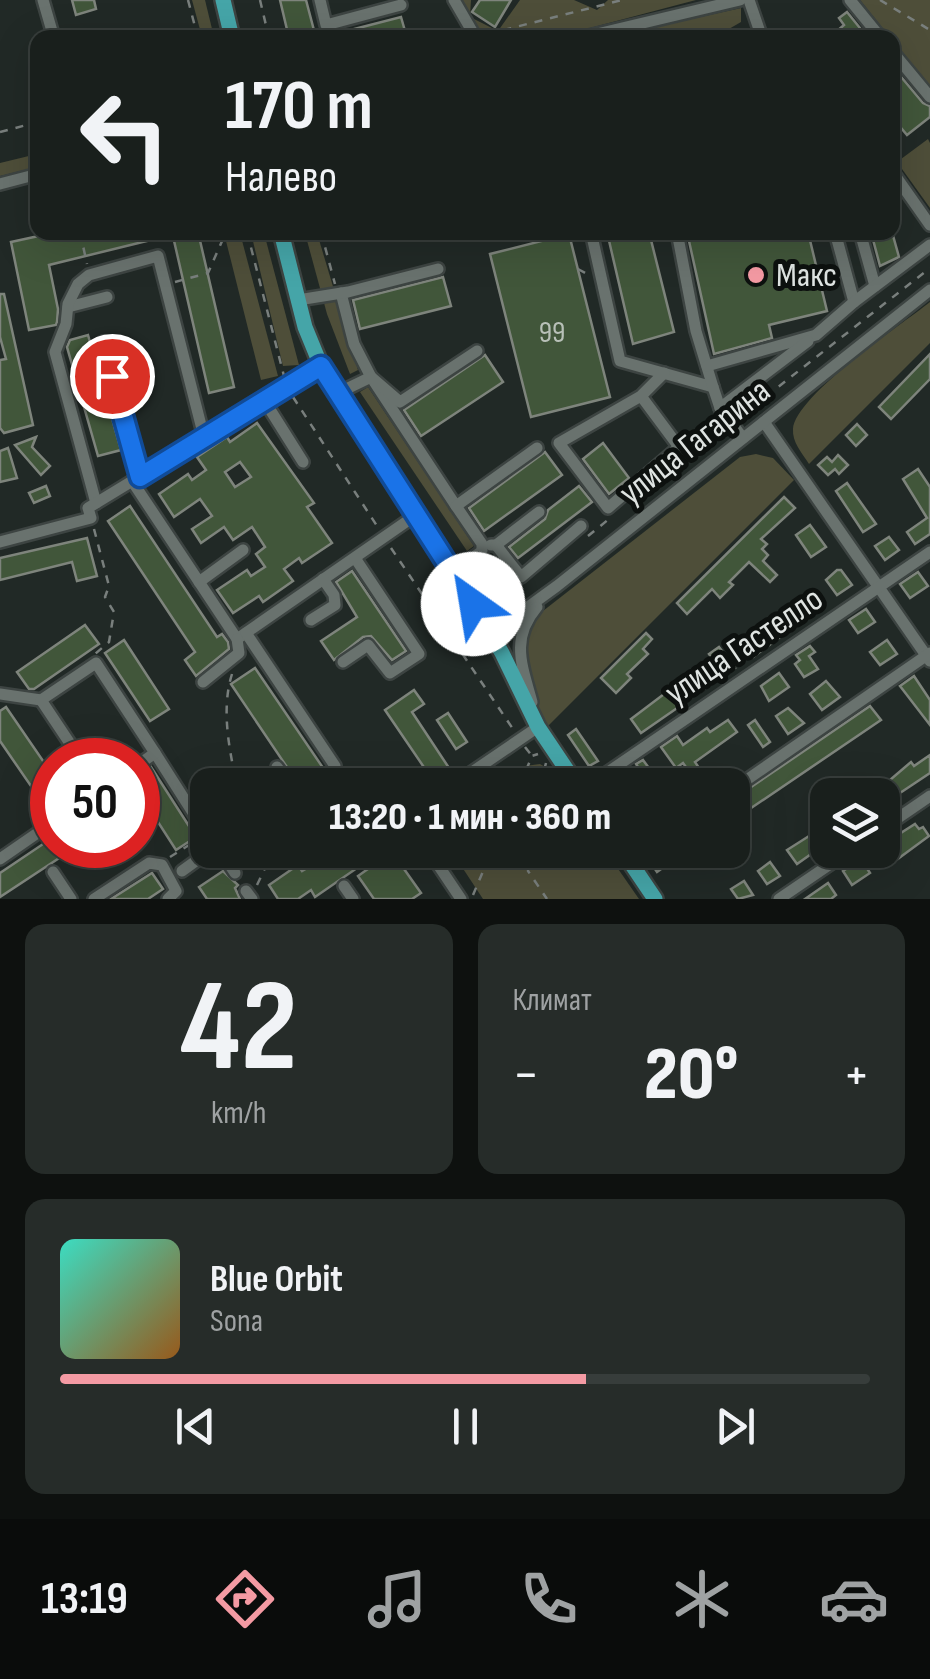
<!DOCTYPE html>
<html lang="ru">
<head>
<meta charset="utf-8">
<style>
	body { margin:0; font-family:"Sofia Sans Condensed",sans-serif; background:#262c29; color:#f1f3f6; height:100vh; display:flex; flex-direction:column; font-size:38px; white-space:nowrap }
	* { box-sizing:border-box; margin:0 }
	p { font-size:32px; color:#9fa2a3 }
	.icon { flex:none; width:55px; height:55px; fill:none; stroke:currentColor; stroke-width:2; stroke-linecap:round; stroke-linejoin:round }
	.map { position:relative; height:899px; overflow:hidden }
	.sheet { display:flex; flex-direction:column; gap:25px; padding:25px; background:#0e110f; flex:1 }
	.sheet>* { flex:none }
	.hud { position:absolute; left:30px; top:30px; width:870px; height:210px; border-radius:20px; box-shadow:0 10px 40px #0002,0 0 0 2px #373d3b; background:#191f1c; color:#f1f3f6; overflow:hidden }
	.fabs { position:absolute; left:810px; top:778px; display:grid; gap:20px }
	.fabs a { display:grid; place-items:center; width:90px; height:90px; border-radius:20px; background:#191f1c; box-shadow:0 10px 40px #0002,0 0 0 2px #373d3b; font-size:50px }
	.speed { position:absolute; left:30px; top:738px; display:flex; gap:20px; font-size:50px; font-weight:700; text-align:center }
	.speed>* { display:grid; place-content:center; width:130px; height:130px; border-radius:50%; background:#191f1c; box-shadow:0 10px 40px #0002,0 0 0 2px #373d3b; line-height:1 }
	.speed .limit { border:15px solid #d22; background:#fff; color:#111 }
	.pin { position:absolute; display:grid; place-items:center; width:85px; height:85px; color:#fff; margin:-42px; border:5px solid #fff; border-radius:50%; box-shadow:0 2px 10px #0007 }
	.me { position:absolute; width:110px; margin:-55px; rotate:328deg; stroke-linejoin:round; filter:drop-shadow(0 0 8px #0008) }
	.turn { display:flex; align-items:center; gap:35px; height:210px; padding:0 30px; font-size:45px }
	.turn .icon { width:130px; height:130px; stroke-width:2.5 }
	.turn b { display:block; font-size:70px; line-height:85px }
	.big { font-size:75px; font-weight:800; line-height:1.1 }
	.sheet .card { flex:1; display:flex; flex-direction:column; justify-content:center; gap:15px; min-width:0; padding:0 35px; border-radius:20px; background:#262c29 }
	.sheet .dial { align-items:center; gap:0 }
	.dial b { font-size:130px; line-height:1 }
	.song { display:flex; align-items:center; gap:30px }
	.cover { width:120px; height:120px; border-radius:15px; background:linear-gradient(135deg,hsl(170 70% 55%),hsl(30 70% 35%)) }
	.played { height:10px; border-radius:5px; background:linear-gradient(90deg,#f49aa3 65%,#373d3b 65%) }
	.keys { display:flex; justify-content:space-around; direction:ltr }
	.heat { display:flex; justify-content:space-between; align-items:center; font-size:55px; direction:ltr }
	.sheet .tiles { flex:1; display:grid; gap:25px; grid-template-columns:1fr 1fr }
	.card:last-child { grid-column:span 2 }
	.trip { position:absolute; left:190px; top:768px; width:560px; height:100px; border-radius:20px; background:#191f1c; box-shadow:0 10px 40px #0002,0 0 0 2px #373d3b; font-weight:800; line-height:100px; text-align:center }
	.tab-bar { display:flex; height:160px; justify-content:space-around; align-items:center; background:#0a0c0b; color:#9fa2a3 }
	.tab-bar .icon { width:70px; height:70px }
	.tab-bar .selected { color:#f49aa3 }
	.tab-bar b { font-size:45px; color:#f1f3f6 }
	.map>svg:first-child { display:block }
	.green { fill:#4e4e39 }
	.building { fill:#41563a; stroke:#7e847c; stroke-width:2.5; fill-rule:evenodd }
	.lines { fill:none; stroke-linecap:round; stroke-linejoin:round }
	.minor-casing { stroke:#3d4442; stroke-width:16 }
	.major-casing { stroke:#3d4442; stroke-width:20 }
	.path { stroke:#797f7d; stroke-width:2.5; stroke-dasharray:8 8; stroke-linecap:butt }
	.minor { stroke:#69726e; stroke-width:11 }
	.major { stroke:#45a5a8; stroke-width:15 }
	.route-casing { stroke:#114b97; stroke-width:25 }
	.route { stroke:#1a73e8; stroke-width:18 }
	.poi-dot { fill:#f49aa3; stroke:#0d110f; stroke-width:4 }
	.labels { text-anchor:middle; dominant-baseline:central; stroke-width:10; stroke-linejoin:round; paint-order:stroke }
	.number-label { font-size:30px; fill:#b8c0b8 }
	.poi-label { font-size:35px; fill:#dfe4e2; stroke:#0d110f; text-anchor:start }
	.street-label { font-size:35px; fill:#dfe4e2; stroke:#0d110f }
</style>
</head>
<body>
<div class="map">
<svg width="930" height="899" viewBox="0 0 930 899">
	<rect width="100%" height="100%" fill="#212926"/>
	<!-- green -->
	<g class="green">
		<path d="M192,0H205L214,37H202Z"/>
		<path d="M453,0H471L470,17L498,31L520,0H574L597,10L608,0H696L552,38L489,37L486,32L461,23Z"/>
		<path d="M860,0H930V87Z"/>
		<path d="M741,8V22L715,37H610Z"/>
		<path d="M928,139L930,143V208L897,162Z"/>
		<path d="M37,154V167L0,176V163Z"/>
		<path d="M224,233H240L278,376L261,380Z"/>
		<path d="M251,233H264L299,365L283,366Z"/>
		<path d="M305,233H317L358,370L350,374L327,314Z"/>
		<path d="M930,302V343L809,464C802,453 792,442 793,429C796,395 901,325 930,302Z"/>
		<path d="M368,387L474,546L467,551L360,392Z"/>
		<path d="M756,454L773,458L794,480L547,727L534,706L523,639L534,618L740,457Z"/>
		<path d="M540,764L550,770L561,785H497L525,766Z"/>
		<path d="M455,850H605L639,899H483L458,861Z"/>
	</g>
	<!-- building -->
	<g class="building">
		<path d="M72,0H94L96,9L76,15Z"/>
		<path d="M280,0H306L316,38H289Z"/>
		<path d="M480,0H511L495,27L472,12Z"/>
		<path d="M847,12L868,38H829L844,25L839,18Z"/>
		<path d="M401,17L407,38H336L335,34Z"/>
		<path d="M892,66L923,103L930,106V117L907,135L892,117Z"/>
		<path d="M57,232H166L167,236L49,265L58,309L57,322L56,325L29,330L11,242Z"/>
		<path d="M172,232H198L234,387L209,393Z"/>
		<path d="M607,232H649L674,332L633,344Z"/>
		<path d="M687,232H808L827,311L769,325L772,338L714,354Z"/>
		<path d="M871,232H892L899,257L880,266Z"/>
		<path d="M569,234L610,397L531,417L490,254Z"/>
		<path d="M443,277L451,306L360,329L353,300Z"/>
		<path d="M0,294H4L33,425L4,433L0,428V360L6,359L0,337Z"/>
		<path d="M88,335L121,450L98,456L67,347L70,340Z"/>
		<path d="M930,354V379L891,419L879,407Z"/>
		<path d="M485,355L503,382L421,436L404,410Z"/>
		<path d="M257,423L314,503L307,507L332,543L302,563L299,558L284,569L293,581L263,602L259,596L233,613L217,590L247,570L251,576L265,567L256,554L265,547L252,527L233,540L224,527L201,543L192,529L212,516L200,499L174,517L159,494L188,474L192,480L206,470L197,457L227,437L230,442ZM240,462L251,477L235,487L225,472Z"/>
		<path d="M857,424L867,435L856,446L846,435Z"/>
		<path d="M36,437L32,447L50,466L41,475L15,445Z"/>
		<path d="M603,443L629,478L609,494L583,459Z"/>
		<path d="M8,448L17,478L0,482V451Z"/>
		<path d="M545,452L562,475L484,531L469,508Z"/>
		<path d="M838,455L848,465L839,474L835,469L828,475L818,465L827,457L832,462Z"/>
		<path d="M918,469L930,487V534L915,544L907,532L927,518L903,479Z"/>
		<path d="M847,483L876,524L863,532L836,491Z"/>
		<path d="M46,486L50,496L34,503L29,493Z"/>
		<path d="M579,486L592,502L518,558L509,547L545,519L548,510Z"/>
		<path d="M784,497L795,508L761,539L767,544L762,549L768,555L763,561L777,575L770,582L749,562L729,582L733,585L720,598L712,589L687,614L677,603Z"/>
		<path d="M130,506L217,637L222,634L228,642L229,649L196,676L185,660L195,652L108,521Z"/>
		<path d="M810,525L826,547L811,557L796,535Z"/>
		<path d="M889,537L899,550L885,560L875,546Z"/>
		<path d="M87,538L97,576L77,581L72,562L0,580V558Z"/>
		<path d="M837,570H841L852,585L837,595L826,580Z"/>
		<path d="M352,571L406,651L392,660L371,636L363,637L334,660L321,641L357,617L336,582Z"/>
		<path d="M918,572L928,586L910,598L900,584Z"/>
		<path d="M810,597L818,609L753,657L742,642Z"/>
		<path d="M866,609L875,622L858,633L849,620Z"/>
		<path d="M85,625L99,644L34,689H29L17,672Z"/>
		<path d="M646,633L652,639L643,649L648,654L627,674L631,678L616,693L601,678Z"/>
		<path d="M124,640L169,709L150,721L105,653Z"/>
		<path d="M887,640L897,654L880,665L870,652Z"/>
		<path d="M810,646L815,652L809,656L818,669L804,677L795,664L800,660L796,655Z"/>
		<path d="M719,647L735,668L700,692L691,679L715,662L709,654Z"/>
		<path d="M255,668L334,784L348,775L355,785H299L231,684Z"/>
		<path d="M779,673L789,687L769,701L761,686Z"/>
		<path d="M914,676L930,700V725L900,686Z"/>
		<path d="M826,681L840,697L822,710L810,694Z"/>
		<path d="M672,688L683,704L641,733L631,719Z"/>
		<path d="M414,690L424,704L412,712L451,771L434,782L385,710Z"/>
		<path d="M870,706L881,720L732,821V800Z"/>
		<path d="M6,707L52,774L33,789L0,741V711Z"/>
		<path d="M788,708L804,723L788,734L776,716Z"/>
		<path d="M448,713L467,742L456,749L437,720Z"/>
		<path d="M728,720L737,732L695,762L699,768L691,774L683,763L676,768L661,747L677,736L683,745L707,728L710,732Z"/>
		<path d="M755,720L770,742L763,747L748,725Z"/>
		<path d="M576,729L598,761L589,766L568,735Z"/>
		<path d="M930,755V773L882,805V795H870L875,792L872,788L880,782L883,786L911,762L914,766Z"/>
		<path d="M643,760L657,779L649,784L636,764Z"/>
		<path d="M151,767L196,837L176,850L138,791V776Z"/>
		<path d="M828,824V842L797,864L787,850Z"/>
		<path d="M915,824L919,829L923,827L929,836L895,861L882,845Z"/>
		<path d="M52,838V845H79L0,897V873Z"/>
		<path d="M309,850H365L354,857L360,866L315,897L311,890L298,899H278L269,885L298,865L302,871L317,862Z"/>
		<path d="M663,850L671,862L657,872L649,860Z"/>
		<path d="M392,852L421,893L412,899H374L358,876Z"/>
		<path d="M861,859L870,873L852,885L843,871Z"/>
		<path d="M770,862L780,876L767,884L758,871Z"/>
		<path d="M223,871L238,885L235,888L240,899H207L199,887Z"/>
		<path d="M152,873L163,889L148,899H111Z"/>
		<path d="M744,881L753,895L738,899L731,889Z"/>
		<path d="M828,883L836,895L831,899H805Z"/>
	</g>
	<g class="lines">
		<defs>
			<g id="minor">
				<path d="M43,0L54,38"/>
				<path d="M320,0L326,25L401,5"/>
				<path d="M454,0L476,38"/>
				<path d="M749,0L762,38"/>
				<path d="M850,0L881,38"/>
				<path d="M580,38L740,0"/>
				<path d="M892,51L930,97"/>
				<path d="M892,171L930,225"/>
				<path d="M0,184L38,174"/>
				<path d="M591,232L620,361L713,387"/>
				<path d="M677,232L696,331L713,387L720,408L743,438"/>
				<path d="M835,232L854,302"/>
				<path d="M860,232L875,286"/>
				<path d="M341,293L354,344L371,377L456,506"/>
				<path d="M298,300L348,292L438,269"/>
				<path d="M68,307L107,297"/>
				<path d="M103,342L140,477"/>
				<path d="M707,366L816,335L854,302L930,245"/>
				<path d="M338,393L371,377L400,402L477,351"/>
				<path d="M641,396L679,447L608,508L559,443L641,396L664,373"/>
				<path d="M264,400L303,462"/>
				<path d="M720,408L808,341"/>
				<path d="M764,422L930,661"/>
				<path d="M132,481L237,639L416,515"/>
				<path d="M96,503L55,352L66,324L68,304L78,284L89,275L158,256L204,437"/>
				<path d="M0,542L91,518L88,508L321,366"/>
				<path d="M491,545H496L539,512"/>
				<path d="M496,545L521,577L581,526"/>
				<path d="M453,572L482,551V544L456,506L537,448"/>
				<path d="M199,582L243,550"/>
				<path d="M311,620L335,605L334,595L323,579"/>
				<path d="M246,633L335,766"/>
				<path d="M491,634L557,586L930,290"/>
				<path d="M343,662L368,645L390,673L419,654L355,558"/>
				<path d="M203,682L239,653L237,639"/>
				<path d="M0,694L41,700"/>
				<path d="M532,702C522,665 510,639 537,607"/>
				<path d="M155,753L204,830L208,828"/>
				<path d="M81,760L41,700L96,663L155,753L138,765"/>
				<path d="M277,767L290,785"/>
				<path d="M453,785L538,727L536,720"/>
				<path d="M589,785L930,552"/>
				<path d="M732,790L930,653"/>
				<path d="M882,829L930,796"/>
				<path d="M220,850L235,873"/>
				<path d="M428,850L461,899"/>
				<path d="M0,859L52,823"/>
				<path d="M630,861L647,850"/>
				<path d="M182,871L211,850"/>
				<path d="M53,872L71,899"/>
				<path d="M344,886L353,899"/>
				<path d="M246,891L252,899"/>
				<path d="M94,899L149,863L162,865L176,891L168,899"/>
				<path d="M779,899L851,850"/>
			</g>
			<g id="major">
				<path d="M223,0L232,38"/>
				<path d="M281,232L305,327L321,366L473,603L502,653L538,727L577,785"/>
				<path d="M622,850L655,899"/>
			</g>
		</defs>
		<!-- minor casing -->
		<use href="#minor" class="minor-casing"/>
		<!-- major casing -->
		<use href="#major" class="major-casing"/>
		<!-- path -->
		<g class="path">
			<path d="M188,0L198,38"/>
			<path d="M260,0L269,38"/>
			<path d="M880,0L930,30"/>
			<path d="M488,34L622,0"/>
			<path d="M0,132L38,122"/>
			<path d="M80,232L87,264"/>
			<path d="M247,232L284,376"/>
			<path d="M321,232L335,284"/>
			<path d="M578,269L589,275"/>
			<path d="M175,282L208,273L226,232"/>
			<path d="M293,397L379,529"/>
			<path d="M741,416L930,268"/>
			<path d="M662,477L723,430"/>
			<path d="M94,529L109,586L105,597L114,612L109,642L95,654"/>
			<path d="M588,536L609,519"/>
			<path d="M391,548L515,732"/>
			<path d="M488,560L504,584L520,600"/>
			<path d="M484,596L503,585"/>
			<path d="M232,674C221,709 229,749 237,785"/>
			<path d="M525,747L532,756"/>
			<path d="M520,785L532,756L538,754"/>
			<path d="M540,785L546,763"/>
			<path d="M530,850L528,871L547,899"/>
			<path d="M170,857L197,840"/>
			<path d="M257,885L269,860L281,850"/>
			<path d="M473,895L492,850"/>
		</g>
		<!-- minor -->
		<use href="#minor" class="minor"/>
		<!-- major -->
		<use href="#major" class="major"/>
	</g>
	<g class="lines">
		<defs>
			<path id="route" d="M112,376L140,477L321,366L473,604"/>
		</defs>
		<!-- route casing -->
		<use href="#route" class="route-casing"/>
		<!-- route -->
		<use href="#route" class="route"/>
	</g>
	<!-- markers -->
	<circle class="poi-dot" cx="756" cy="275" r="10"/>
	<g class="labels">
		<!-- number labels -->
		<g class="number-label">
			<text x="552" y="333">99</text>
		</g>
		<!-- poi labels -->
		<g class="poi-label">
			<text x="776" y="275">Макс</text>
		</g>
		<!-- street labels -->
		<g class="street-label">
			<text transform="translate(695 442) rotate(-38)">улица Гагарина</text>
			<text transform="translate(744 646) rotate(-34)">улица Гастелло</text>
		</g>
	</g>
</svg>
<div class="fabs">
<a><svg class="icon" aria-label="layers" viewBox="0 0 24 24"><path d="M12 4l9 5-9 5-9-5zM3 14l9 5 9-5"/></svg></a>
</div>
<div class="speed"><div class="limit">50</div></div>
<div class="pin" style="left:112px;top:376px;background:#d93025"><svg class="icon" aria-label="arrive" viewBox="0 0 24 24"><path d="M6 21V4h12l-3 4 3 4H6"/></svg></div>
<svg class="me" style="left:473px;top:604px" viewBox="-20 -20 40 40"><circle r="19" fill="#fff"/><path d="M0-13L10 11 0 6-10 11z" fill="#1a73e8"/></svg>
<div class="trip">13:20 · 1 мин · 360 m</div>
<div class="hud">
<div class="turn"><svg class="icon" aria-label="left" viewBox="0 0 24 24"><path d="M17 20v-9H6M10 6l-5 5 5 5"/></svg><div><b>170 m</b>Налево</div></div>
</div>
</div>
<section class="sheet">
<div class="tiles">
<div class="card dial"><b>42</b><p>km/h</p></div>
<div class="card"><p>Климат</p>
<div class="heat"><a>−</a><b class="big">20°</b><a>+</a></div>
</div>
<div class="card">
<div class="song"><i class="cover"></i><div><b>Blue Orbit</b><p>Sona</p></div></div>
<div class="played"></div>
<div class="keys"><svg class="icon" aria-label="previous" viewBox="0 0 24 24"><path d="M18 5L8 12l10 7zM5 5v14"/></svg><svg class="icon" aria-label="pause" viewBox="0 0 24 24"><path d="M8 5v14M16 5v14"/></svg><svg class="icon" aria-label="next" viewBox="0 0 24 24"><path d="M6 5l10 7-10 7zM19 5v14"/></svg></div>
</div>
</div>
</section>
<nav class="tab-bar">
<b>13:19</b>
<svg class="icon selected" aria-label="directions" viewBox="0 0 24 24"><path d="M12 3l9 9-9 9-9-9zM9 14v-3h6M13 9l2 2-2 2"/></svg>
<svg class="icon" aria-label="music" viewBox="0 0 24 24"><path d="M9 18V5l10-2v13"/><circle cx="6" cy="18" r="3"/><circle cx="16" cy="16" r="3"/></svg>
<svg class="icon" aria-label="phone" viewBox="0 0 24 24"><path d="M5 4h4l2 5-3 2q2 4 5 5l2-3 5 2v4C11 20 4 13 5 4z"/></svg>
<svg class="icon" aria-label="climate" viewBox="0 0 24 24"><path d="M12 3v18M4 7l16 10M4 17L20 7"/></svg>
<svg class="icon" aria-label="car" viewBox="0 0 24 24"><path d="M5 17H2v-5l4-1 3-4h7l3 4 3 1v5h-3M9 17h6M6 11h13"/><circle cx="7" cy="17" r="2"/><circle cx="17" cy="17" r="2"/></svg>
</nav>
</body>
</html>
